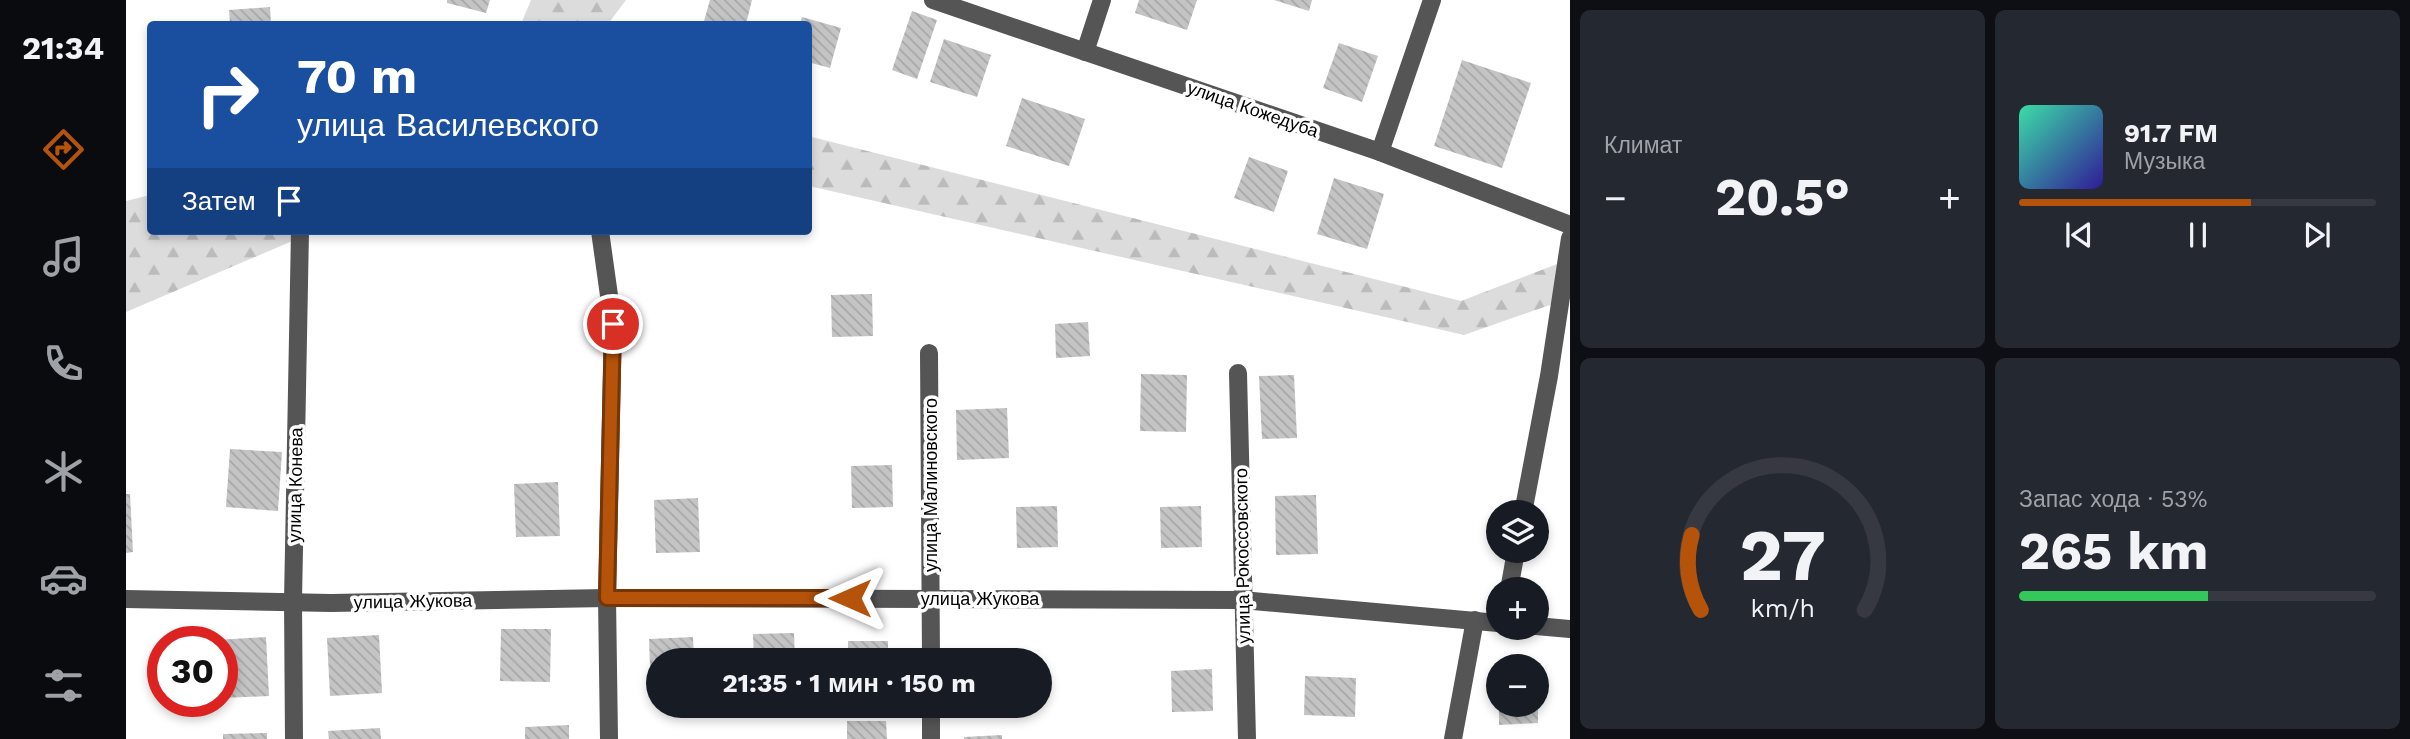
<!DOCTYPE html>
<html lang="ru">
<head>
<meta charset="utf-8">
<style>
	body { margin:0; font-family:"Work Sans",sans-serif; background:#242831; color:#f1f3f6; height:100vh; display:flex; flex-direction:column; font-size:26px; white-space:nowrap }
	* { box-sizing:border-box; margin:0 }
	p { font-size:23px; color:#9ea1a6 }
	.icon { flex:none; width:38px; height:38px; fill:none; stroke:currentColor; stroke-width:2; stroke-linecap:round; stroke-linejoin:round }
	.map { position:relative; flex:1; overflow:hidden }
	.details { display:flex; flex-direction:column; gap:10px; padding:10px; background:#0d0f14; width:840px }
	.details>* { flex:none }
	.hud { position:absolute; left:21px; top:21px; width:665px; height:214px; border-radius:7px; box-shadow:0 4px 10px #0003; background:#1a4fa0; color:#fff; overflow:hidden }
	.controls { position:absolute; left:1360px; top:500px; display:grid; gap:14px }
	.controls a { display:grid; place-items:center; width:63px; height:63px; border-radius:50%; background:#171b24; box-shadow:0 4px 10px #0003; font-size:35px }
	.speed { position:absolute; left:21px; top:626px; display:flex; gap:14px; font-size:35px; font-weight:700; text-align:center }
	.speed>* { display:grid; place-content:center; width:91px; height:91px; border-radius:50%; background:#171b24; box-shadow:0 4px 10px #0003; line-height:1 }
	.speed .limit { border:10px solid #d22; background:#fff; color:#111 }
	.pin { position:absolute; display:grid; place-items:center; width:60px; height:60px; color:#fff; margin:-30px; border:4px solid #fff; border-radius:50%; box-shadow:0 2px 7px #0007 }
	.me { position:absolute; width:77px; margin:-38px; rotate:270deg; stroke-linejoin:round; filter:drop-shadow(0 0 5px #0008) }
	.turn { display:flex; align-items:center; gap:24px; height:147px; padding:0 35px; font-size:32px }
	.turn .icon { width:91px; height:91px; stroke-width:2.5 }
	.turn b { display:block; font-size:49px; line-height:60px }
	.then { display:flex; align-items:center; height:66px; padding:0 35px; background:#0003; gap:14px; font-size:26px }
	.big { font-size:52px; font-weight:700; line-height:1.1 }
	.details .widget { flex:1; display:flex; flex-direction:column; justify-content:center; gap:10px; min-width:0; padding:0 24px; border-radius:10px; background:#242831 }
	.details .dial { align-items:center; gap:0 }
	.dial svg { height:182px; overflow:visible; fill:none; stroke:#363941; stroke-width:7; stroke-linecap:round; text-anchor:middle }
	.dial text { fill:#f1f3f6; stroke:none }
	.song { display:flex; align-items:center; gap:21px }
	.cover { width:84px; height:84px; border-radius:10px; background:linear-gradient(135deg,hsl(160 70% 55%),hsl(250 70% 35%)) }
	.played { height:7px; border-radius:4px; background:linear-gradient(90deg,#b45309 65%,#363941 65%) }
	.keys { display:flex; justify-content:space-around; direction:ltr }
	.heat { display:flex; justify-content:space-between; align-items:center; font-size:38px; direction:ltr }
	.charge { height:10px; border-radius:5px; background:linear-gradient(90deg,#34c759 53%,#363941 0) }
	.details .tiles { flex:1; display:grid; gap:10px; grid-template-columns:repeat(2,1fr) }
	.trip { position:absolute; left:520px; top:648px; width:406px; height:70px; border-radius:35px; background:#171b24; box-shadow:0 4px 10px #0003; font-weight:700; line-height:70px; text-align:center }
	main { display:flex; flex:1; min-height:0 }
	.dock { display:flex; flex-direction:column; width:126px; justify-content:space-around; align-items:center; background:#090b0e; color:#9ea1a6 }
	.dock .icon { width:49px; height:49px }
	.dock .on { color:#b45309 }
	.dock b { font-size:32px; color:#f1f3f6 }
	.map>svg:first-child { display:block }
	.forest { fill:url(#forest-firs) }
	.building { fill:url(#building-back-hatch) }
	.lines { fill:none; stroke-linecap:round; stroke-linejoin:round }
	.minor { stroke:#555; stroke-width:18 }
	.route-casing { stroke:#753606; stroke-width:18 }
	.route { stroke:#b45309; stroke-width:12 }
	.labels { text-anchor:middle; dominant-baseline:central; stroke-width:7; stroke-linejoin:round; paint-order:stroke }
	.street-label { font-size:18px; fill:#000; stroke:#fff }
</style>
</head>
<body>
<main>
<nav class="dock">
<b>21:34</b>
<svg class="icon on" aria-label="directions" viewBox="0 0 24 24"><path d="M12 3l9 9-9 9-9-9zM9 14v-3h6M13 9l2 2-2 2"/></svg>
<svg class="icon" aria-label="music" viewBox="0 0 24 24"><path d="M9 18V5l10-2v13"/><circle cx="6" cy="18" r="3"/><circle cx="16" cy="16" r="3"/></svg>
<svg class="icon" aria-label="phone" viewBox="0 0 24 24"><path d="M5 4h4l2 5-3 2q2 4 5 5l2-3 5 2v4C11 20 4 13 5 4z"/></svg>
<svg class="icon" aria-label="climate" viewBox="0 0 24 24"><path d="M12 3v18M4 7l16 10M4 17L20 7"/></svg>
<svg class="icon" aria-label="car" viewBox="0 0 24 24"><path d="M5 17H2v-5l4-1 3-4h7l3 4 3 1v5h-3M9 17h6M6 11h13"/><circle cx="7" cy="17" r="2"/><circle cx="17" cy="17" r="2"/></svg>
<svg class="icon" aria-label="filters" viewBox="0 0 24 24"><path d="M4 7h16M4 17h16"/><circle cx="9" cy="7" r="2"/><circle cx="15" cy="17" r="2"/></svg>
</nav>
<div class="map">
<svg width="1444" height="739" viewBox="0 0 1444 739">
	<defs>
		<pattern id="forest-firs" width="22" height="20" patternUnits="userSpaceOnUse" patternTransform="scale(1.75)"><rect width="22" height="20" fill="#dcdcdc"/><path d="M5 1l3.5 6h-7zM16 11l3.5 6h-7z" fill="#bbb"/></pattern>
		<pattern id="building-back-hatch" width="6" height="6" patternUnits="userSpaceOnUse" patternTransform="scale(1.75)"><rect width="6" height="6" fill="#c4c4c4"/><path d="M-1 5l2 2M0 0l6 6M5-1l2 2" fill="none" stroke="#a7a7a7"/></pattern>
	</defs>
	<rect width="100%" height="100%" fill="#fff"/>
	<!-- forest -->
	<g class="forest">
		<path d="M405,0H500L482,24H395Z"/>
		<path d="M682,136L1335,301L1444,259V298L1338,335L683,186Z"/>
		<path d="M24,195V231H190L0,312V201Z"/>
	</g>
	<!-- building -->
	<g class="building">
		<path d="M321,0H364L360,13L321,3Z"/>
		<path d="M584,0H626L620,24H591L578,21Z"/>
		<path d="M1013,0H1071L1061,30L1009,13Z"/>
		<path d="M1148,0H1186L1183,11Z"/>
		<path d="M144,7L145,24H104L103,10Z"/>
		<path d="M786,11L811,20L791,79L766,70Z"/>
		<path d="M676,17L715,28L704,68L682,62V24H674Z"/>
		<path d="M818,39L865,55L851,97L804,82Z"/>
		<path d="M1213,43L1252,56L1236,102L1197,88Z"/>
		<path d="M1336,60L1405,83L1376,168L1308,146Z"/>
		<path d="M896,98L959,119L943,166L880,146Z"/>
		<path d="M1123,157L1162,171L1148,212L1108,198Z"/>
		<path d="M1208,178L1258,194L1241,249L1191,234Z"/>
		<path d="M746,294L747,336L706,337L705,295Z"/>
		<path d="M962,322L964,356L930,358L929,324Z"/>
		<path d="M1015,374L1061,375L1060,432L1014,431Z"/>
		<path d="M1168,375L1171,438L1136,439L1133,376Z"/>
		<path d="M881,408L883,458L831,460L830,410Z"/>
		<path d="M104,449L156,452L152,511L100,507Z"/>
		<path d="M766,465L767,507L726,508L725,466Z"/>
		<path d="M432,482L434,536L390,537L388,484Z"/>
		<path d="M0,494H4L7,552L0,553Z"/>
		<path d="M1190,495L1192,554L1150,555L1149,496Z"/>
		<path d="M572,498L574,552L530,553L528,500Z"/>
		<path d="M931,506L932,547L891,548L890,507Z"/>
		<path d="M1075,506L1076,547L1035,548L1034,507Z"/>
		<path d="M375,629H425L424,682L374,681Z"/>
		<path d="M668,633L669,660H628L627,634Z"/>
		<path d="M253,635L256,693L204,696L201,638Z"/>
		<path d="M140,637L143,696L96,698V642H91V640Z"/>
		<path d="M567,637L568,660H532V692L525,693L523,639Z"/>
		<rect x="722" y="641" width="40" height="19"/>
		<path d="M887,652V660H847L846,653Z"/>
		<path d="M1086,669L1087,711L1046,712L1045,671Z"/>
		<path d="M1179,676L1230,678L1229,717L1178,715Z"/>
		<path d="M1373,705H1412V723L1373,725Z"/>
		<path d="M721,721H760L761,739H721Z"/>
		<path d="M443,725V739H399V727Z"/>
		<path d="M254,728L255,739H203L202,731Z"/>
		<path d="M141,733V739H97V734Z"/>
		<path d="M876,735V739H838V737Z"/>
	</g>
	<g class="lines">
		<!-- minor -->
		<g class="minor">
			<path d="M807,0L1254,152L1444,225"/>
			<path d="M959,52L976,0"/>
			<path d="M1254,152L1306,0"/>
			<path d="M474,231L487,324L481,598L483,739"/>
			<path d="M803,353L805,660"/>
			<path d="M1112,373L1121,739"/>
			<path d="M1397,513L1423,376L1444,238"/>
			<path d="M1383,590L1390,551"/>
			<path d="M0,599L205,603L481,598L1116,600L1372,623"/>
			<path d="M1410,626L1444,629"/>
			<path d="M168,739L167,601L174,231"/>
			<path d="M805,739V705"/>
			<path d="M1327,739L1349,620"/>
		</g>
	</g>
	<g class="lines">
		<defs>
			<path id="route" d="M487,324L481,598H724"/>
		</defs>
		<!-- route casing -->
		<use href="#route" class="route-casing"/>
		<!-- route -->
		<use href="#route" class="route"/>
	</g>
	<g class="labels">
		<!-- street labels -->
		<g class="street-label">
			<text transform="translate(1127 109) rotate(19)">улица Кожедуба</text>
			<text transform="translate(169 485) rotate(-89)">улица Конева</text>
			<text transform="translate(804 485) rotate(-90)">улица Малиновского</text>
			<text transform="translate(1116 556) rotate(-91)">улица Рокоссовского</text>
			<text x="854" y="598">улица Жукова</text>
			<text transform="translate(287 601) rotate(-1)">улица Жукова</text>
		</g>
	</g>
</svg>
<div class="controls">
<a><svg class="icon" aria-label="layers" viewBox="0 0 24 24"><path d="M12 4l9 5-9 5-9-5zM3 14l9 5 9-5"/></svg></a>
<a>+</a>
<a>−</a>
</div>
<div class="speed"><div class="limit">30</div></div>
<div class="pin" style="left:487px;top:324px;background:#d93025"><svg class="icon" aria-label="arrive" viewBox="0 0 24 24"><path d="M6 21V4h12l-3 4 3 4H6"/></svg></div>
<svg class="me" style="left:724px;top:598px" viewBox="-20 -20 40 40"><path d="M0-17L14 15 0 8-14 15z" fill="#b45309" stroke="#fff" stroke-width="4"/></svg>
<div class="trip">21:35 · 1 мин · 150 m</div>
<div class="hud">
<div class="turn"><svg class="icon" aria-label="right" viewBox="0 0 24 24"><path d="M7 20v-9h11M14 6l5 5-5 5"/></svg><div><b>70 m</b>улица Василевского</div></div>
<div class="then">Затем<svg class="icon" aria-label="arrive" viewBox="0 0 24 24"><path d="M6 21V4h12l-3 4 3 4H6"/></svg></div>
</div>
</div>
<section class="details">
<div class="tiles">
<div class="widget"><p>Климат</p>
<div class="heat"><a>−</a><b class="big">20.5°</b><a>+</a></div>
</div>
<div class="widget">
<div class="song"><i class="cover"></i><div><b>91.7 FM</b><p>Музыка</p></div></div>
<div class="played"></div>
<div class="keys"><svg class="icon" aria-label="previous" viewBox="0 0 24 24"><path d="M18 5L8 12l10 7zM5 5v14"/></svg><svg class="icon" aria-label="pause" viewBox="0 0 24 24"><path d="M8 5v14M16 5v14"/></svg><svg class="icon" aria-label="next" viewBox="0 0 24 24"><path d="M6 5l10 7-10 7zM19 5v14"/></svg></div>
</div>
<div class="widget dial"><svg viewBox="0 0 100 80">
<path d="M14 69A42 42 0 1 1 86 69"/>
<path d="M14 69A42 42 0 0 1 10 36" stroke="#b45309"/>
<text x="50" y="56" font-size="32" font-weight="700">27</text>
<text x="50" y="72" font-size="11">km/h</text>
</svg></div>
<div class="widget"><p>Запас хода · 53%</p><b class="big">265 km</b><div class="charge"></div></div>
</div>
</section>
</main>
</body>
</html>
